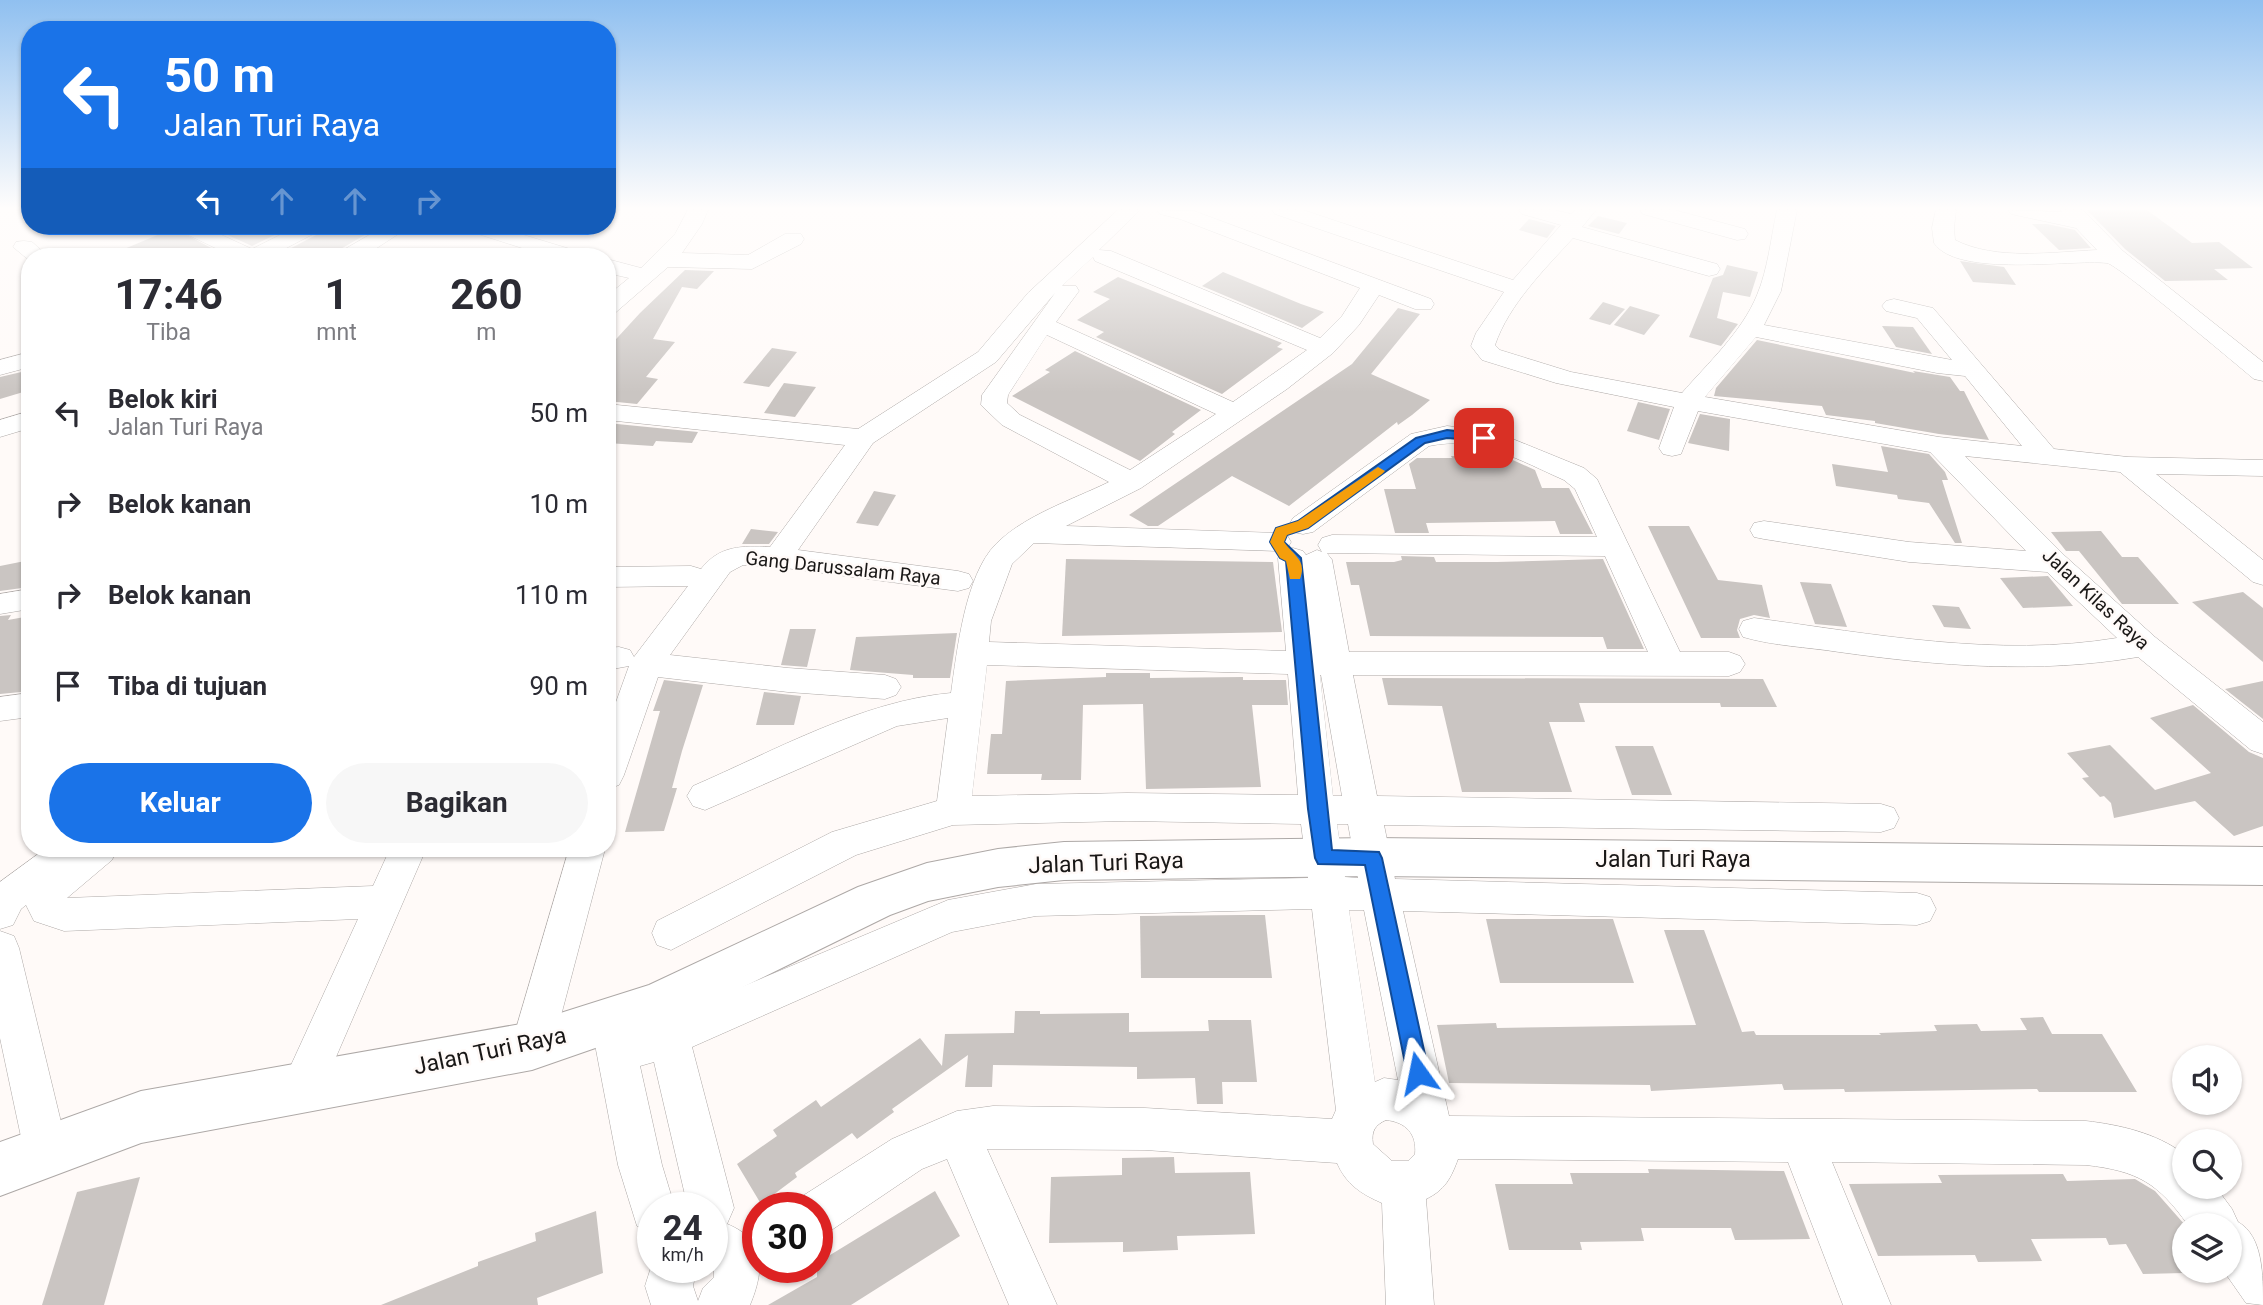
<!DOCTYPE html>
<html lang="id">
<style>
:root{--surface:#fff;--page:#f7f7f7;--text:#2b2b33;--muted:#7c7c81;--accent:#1a73e8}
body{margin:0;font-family:Roboto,sans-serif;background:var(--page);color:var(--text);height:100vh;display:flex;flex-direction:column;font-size:26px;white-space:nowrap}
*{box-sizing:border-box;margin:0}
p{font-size:23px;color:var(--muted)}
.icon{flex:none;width:38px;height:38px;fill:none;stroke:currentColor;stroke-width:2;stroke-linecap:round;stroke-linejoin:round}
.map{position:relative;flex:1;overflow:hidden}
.drawer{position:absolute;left:21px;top:248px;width:595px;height:609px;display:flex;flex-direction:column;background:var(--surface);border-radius:28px;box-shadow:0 2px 5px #0004}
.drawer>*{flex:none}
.banner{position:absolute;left:21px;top:21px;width:595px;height:214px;border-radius:28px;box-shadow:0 2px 5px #0004;background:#1a73e8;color:#fff;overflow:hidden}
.tools{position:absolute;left:2172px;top:1045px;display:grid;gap:14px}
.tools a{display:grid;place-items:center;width:70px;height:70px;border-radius:50%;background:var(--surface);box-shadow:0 2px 5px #0004;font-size:35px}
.speed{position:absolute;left:637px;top:1192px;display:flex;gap:14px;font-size:35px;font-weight:700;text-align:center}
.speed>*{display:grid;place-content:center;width:91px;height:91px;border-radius:50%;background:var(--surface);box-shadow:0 2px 5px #0004;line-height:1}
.speed small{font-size:18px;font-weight:400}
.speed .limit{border:10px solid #d22;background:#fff;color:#111}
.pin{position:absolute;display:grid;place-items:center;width:60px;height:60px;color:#fff;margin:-30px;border-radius:14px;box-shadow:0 4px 10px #0006}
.me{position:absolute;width:77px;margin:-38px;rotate:348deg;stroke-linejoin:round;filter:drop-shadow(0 0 5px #0008)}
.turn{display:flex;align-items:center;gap:24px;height:147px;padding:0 28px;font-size:32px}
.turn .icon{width:91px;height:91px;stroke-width:2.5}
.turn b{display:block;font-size:49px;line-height:60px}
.lanes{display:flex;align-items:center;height:66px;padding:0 28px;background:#0003;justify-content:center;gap:35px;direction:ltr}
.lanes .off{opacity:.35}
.eta{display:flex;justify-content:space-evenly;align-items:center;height:119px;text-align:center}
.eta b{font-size:42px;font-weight:700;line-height:49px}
.button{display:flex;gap:14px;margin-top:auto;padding:14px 28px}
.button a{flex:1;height:80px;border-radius:42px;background:var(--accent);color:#fff;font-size:28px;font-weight:700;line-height:80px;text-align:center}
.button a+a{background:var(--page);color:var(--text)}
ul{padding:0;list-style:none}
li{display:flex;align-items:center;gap:21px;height:91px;padding:0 28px}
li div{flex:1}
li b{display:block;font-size:26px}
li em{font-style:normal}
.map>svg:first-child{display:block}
</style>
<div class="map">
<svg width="2263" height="1305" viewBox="0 0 2263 1305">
<rect width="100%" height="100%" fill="#fffaf8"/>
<!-- building -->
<g fill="#cac5c2">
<path d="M2087,210H2147L2192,243L2219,242L2253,268L2214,269L2228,280L2165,281L2125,249Z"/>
<path d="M1598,216L1627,223L1619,234L1588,226Z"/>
<path d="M1529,219L1556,226L1547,238L1519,230Z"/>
<path d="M2032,224H2047L2075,230L2091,248L2059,250Z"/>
<path d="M208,226H293L252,246Z"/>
<path d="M328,226H380L339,250L334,257H274L322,232Z"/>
<path d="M174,228L228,257H110V255Z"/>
<path d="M1960,261L2004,267L2016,285L1973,282Z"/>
<path d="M1727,265L1758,272L1750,297L1723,292L1717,318L1738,324L1721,346L1689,337L1713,278L1723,275Z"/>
<path d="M685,270L714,271L697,289L682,287L653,339L675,342L646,377L658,379L637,404L607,401V349L640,313Z"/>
<path d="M1223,272L1301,304L1324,312L1302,328L1202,286Z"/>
<path d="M1118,277L1282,343L1277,347L1283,349L1222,394L1096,337L1104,332L1077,320L1110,299L1093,292Z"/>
<path d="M1603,302L1625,309L1610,325L1589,319Z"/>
<path d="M1630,306L1660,315L1644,335L1614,325Z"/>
<path d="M1398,308L1420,314L1371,374L1430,400L1412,415L1398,425L1397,422L1289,506L1232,476L1158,526H1148L1129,515L1352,364Z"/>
<path d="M1882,326L1913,327L1932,354L1896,347Z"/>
<path d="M1757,340L1915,373L1913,371L1950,377L1960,391H1964L1989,440L1939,434L1875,423V421L1826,415L1822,406L1714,396L1716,388Z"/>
<path d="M772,348L797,352L769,387L743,383Z"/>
<path d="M1075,351L1201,410L1172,432L1175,434L1140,461L1012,396L1050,372L1045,370Z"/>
<path d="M30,370V390L0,399V377Z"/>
<path d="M784,383L816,387L795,417L764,413Z"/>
<path d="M1638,402L1670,409L1659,440L1627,431Z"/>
<path d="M1700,414L1730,419L1729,451L1688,443Z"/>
<path d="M607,423L698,432L692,443L656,441L653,446L607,443Z"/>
<path d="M1881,446L1929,454L1945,472L1948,480H1942L1962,543H1955L1929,503L1898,499L1897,495L1836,486L1832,464L1888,472Z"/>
<path d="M1451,456L1506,457L1535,470L1542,488H1569L1593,534H1560L1555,521L1426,523L1429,533H1395L1384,489H1416L1409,464L1417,458H1452Z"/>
<path d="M874,491L896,495L878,526L856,523Z"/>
<path d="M1648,526H1689L1718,580L1762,585L1770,618L1754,615L1740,619L1737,630L1740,638H1701Z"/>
<path d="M751,529L778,532L769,544H742Z"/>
<path d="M2101,531L2122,557H2138L2179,604H2122L2079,551H2066L2051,532Z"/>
<path d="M1401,556L1434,557L1436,562H1497L1603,559L1644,649H1607L1603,637L1370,636L1359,585H1351L1346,562H1394L1402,560Z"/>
<path d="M1066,559L1273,562L1282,632L1062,636Z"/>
<path d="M30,560V569L22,588L0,591V566Z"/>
<path d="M2048,576L2073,606L2023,608L2000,578Z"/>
<path d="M1800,582L1831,584L1847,627L1815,624Z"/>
<path d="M2243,592L2263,608V662L2192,602Z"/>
<path d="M1932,605L1959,607L1971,629L1944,627Z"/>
<path d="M11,615L8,620L30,616V672L21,692L0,694V616Z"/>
<path d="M790,629H816L807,667L781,665Z"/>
<path d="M957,633L950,678H913V675L850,670L856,637Z"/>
<path d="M1106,673H1150V678L1243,677V680H1286L1288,705H1252L1261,787L1146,789L1143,704L1083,705L1081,780H1041L1042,774H987L991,734H1002L1006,681L1106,677Z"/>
<path d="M1382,678L1763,679L1777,707H1721L1720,703H1579L1585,722H1549L1572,792H1462L1442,706L1388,705Z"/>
<path d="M664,680L703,685L682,751L672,788H677L664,831L625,832L660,711H653Z"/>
<path d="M2263,681V719L2225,689Z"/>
<path d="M764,692L801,696L794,725H756Z"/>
<path d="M2193,705L2249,752L2263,758V826L2234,836L2195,801L2114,818L2111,803L2104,796L2100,797L2082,778L2089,777L2067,753L2110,745L2155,790L2211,773L2150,718Z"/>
<path d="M1615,746H1653L1672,795H1632Z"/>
<path d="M1241,915H1265L1272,978H1141L1140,916Z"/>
<path d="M1486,919H1613L1634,983H1500Z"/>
<path d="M1664,930H1704L1742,1032L1754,1031L1756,1035H1881L1879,1033L1937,1031L1934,1025L1977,1024L1981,1031L2027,1030L2020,1018L2043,1017L2052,1034H2102L2137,1092H2039L2037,1089L1845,1092L1844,1089L1784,1090L1782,1084L1651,1091L1650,1085L1449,1083L1437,1025L1496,1023L1497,1028L1696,1025Z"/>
<path d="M1015,1011H1040V1014L1129,1013V1032L1209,1031L1208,1020H1251L1257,1082H1222L1223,1104H1197L1195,1078L1137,1079V1067L993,1065L992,1087H965L968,1055L892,1109L894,1112L857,1139L852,1133L795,1173L797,1177L761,1204L737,1164L777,1136L773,1130L816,1100L821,1107L920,1038L942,1066L945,1034L1014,1033Z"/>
<path d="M1174,1157L1175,1173L1250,1172L1255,1234L1177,1236L1178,1250L1123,1252V1242L1049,1243L1051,1177L1122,1175V1158Z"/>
<path d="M1648,1169L1784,1171L1810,1239L1735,1240L1731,1228H1641L1644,1241L1580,1242L1582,1250H1509L1495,1184H1573L1570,1173H1649Z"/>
<path d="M2063,1174L2067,1181L2135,1179L2155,1191L2185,1225L2184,1273L2143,1274L2126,1244L2109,1245L2106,1238L2031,1239L2042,1261L1978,1262L1975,1255L1878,1256L1849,1184L1942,1183L1938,1175Z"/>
<path d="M140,1177L104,1305H42L77,1192Z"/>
<path d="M935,1191L960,1236L851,1305H768L817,1277V1263Z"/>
<path d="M596,1211L603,1273L537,1298L538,1305H381L478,1266V1262L536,1241L535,1233Z"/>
</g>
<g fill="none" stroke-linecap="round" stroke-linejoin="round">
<defs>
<g id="street">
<path d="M688,210H708L702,224L682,253L748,255L785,234H801L804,239L801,244L752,269L668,267L615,313L607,315V296L629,278L607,273V259L641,268L675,234Z"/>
<path d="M1118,210H1140L1099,250L1111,251L1320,338L1342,316L1360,288L1180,219L1160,214L1157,210L1194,211L1431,299L1434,304L1431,309H1415L1379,295L1359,325L1333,353L1287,389L1141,488L1066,526L1277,533L1287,535L1291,542L1287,549L1277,551L1034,543L1012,564L991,621L989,642L1286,651L1278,558L1283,551L1293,548L1303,551L1306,555L1317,550L1322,552L1318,545L1322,538L1332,535L1597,537L1575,489L1564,480C1521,461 1478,435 1429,446L1313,532L1303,534L1293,532L1289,525L1293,518L1411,434L1447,426L1493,431L1584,468L1597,479L1680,652H1729L1740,656L1745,664L1740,672L1729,676L1353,675L1377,796L1881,804L1894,808L1899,818L1894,828L1881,832L1384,825L1395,879L1917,893L1930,897L1936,909L1930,921L1917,925L1403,911L1449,1116L2086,1121C2120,1125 2156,1133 2184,1154V1186H2215L2232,1209L2238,1222C2263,1236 2263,1275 2263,1305L2246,1303L2223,1270H2230V1225H2188C2158,1183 2138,1171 2086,1165L1832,1162L1891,1305H1843L1788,1162L1458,1159C1451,1178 1445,1190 1426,1199L1434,1305H1386L1382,1203C1361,1194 1346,1184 1337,1163L1145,1150L987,1149L1057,1305H1009L947,1159L922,1169L833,1229L817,1236V1208H797L801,1197L892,1139L957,1111L993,1106L1145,1108L1332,1119L1336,1110L1312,909L1036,916L952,932L692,1047L734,1208L727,1224C767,1240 764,1271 750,1305H651L645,1286L653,1261V1267H697L693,1286L698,1301L703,1288L714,1277L712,1208H688L654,1062L640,1066L662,1165L675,1208H653V1232L637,1226L618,1165L593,1034L599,1021L613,1015L627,1021L632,1030L646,1026L644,1018L650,1005L664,999L678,1005L682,1012L948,900L1036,884L1308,878L1301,824L1127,821L953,825L856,855L671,950L657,945L652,933L657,921L832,832L937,801L948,718L897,726L705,810L693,806L687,796L693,786C774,751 862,701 951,693C957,651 965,575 996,544C1025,515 1072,500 1109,482L1002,425L981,405L982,395L1055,293L996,362L873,443L798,550L958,571L969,574L973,581L969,588L958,591L778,567L743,565L730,572L670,655L788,668L885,675L896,679L901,687L896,695L885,699L788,692L658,677L624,775L619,785L607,789V727L629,666L607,670V648L619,647L630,650L634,657L688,586L607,587V567L691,566L701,569C720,545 742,546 770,547L845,445L607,420V404L858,429L978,352L1028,293ZM1093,257L1095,261L1307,350L1233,402L1056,322L1079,291L1076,286H1062ZM1047,335L1216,414L1130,470L1020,415L1007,403L1008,395ZM1327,553L1605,556L1648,652H1349L1332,560ZM987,665L1288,674L1298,795L1127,793L972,796ZM1320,675H1321L1342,796H1333ZM1337,824H1348L1358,878L1345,877ZM1349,910H1364L1398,1080L1384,1078L1375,1082ZM1386,1120C1406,1122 1417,1134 1415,1154L1408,1161H1392L1373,1144C1371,1131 1375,1125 1386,1120Z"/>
<path d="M1272,210H1303L1513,280L1561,225L1522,214L1519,210H1554L1571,214L1575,210H1596L1582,227L1717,264L1720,269L1717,274L1709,276L1573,238C1545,269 1509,304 1495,345L1500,350L1571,372L1682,393C1708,363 1742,332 1757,295C1768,269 1771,237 1777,210H1797L1781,291L1764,325L1952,360L1917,318L1886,311L1882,306L1886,301L1894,299L1933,308L2054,449L2128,457L2263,460V476L2156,474L2263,560V585L2253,582L2120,472L1965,456L2065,556L2155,637L2263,722V754L2251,750L2138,657C2038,674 1939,666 1839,652C1807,647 1774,646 1743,637L1739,629L1743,621L1754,618C1874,634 1997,658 2117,638L2047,572L1909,562L1764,539L1754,537L1750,530L1754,523L1764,521L1909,542L2026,551L1930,452L1698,411L1681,454L1672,456L1663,454L1659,448L1674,407L1556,383L1482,360L1471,346L1476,333L1504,292L1275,214ZM1756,337L1937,373L1965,376L2022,446L1939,437L1705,397Z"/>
<path d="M1640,210H1674L1745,229L1748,234L1745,239L1737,240L1643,214Z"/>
<path d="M1936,210H1956L1954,228L1955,240C1996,261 2053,252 2097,250L2076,228L2011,214L2008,210L2062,212L2061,210H2083L2123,251L2263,362V381L2254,379C2236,364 2117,264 2107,263C2069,259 1958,278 1934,243L1932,228Z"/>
<path d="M175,226H202L252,249L298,226H325L321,230L269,257H234L178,230Z"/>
<path d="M385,226H403L406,229L363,257H337L340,252Z"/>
<path d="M470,226H494L580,252L583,257H550L472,232Z"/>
<path d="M24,241L32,242L49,257H30V261L13,247L16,242Z"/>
<path d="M30,352V367L0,375V360Z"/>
<path d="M30,411V428L0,437V420Z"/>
<path d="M30,589V609L0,614V594Z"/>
<path d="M30,693V717L0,721V697Z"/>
<path d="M45,849H117L112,860L67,898L373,886L390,849H426L317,1101L302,1107L287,1101L281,1087L358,919L64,931L34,921L26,905L21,909L13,925L0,929V882Z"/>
<path d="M569,849H605L553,1046L547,1060L532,1065L517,1060L511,1046Z"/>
<path d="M0,931L14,936L19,948L68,1151L61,1166L46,1173L31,1166L24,1151L0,1038Z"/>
</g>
<path id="secondary" d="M1373,838L2263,847V885L1373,876L1064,880L998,887L928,901L890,915L676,1020L532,1070L141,1143L0,1196V1142L141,1091L532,1022L649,985L858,887L927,863L998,849L1064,842Z"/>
</defs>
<!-- street casing -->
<use href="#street" stroke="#ada8a6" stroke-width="1"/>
<!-- secondary casing -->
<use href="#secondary" stroke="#ada8a6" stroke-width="2"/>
<!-- street -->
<use href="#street" fill="#fff" fill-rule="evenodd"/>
<!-- secondary -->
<use href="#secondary" fill="#fff" fill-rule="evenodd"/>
</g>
<!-- sky -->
<linearGradient id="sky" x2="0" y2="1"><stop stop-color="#90c0f0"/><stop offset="0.53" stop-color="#fffdfc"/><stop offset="1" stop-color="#fffdfc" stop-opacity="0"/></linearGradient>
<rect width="2263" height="393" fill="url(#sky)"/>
<!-- route -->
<path fill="#1a73e8" stroke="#114b97" stroke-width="2" d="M1447,430L1484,434L1491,438L1484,441L1447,438L1425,443L1308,528L1287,535L1284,542L1301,558L1332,850L1379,852L1382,858L1429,1073L1425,1080L1418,1083L1411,1080L1407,1073L1365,865L1318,864L1315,858L1308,809L1286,561L1280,558L1270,542L1276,528L1298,521L1416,438Z"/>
<!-- slow -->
<path fill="#f59e0b" d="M1378,467L1385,471L1382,474L1308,528L1287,535L1284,542C1294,556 1307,560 1300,579H1290L1286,561L1280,558L1270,542L1276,528L1298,521Z"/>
<g text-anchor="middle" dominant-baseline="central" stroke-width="5" stroke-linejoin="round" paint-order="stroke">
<!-- street labels -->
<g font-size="19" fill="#191716" stroke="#fffaf8">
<text transform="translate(843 568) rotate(6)">Gang Darussalam Raya</text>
<text transform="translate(2096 599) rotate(43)">Jalan Kilas Raya</text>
</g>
<!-- near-street labels -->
<g font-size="23" fill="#191716" stroke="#fffaf8">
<text x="1673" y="859">Jalan Turi Raya</text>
<text transform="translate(1106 863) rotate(-2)">Jalan Turi Raya</text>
<text transform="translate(490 1051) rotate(-12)">Jalan Turi Raya</text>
</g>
</g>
</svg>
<div class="tools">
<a><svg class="icon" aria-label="sound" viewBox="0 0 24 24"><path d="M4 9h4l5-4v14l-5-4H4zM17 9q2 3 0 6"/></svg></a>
<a><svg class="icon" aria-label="search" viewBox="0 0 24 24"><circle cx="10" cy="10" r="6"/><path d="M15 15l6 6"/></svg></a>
<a><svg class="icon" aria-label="layers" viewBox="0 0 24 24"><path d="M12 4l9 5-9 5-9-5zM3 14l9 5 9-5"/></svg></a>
</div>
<div class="speed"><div>24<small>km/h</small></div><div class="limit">30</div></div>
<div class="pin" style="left:1484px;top:438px;background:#d93025"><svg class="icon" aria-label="arrive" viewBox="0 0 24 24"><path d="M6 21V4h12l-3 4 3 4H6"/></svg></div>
<svg class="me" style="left:1418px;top:1073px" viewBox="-20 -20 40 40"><path d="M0-17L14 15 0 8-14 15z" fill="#1a73e8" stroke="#fff" stroke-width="4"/></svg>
<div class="banner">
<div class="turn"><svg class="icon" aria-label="left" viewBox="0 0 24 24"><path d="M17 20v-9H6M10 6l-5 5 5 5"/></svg><div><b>50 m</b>Jalan Turi Raya</div></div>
<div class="lanes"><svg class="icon" aria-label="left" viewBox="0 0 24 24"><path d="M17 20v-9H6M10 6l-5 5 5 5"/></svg><svg class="icon off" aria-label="ahead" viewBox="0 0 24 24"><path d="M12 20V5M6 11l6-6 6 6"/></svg><svg class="icon off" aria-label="ahead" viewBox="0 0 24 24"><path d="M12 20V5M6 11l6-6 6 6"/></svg><svg class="icon off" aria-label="right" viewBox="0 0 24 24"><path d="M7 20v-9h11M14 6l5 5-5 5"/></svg></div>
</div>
<section class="drawer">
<div class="eta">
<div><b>17:46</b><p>Tiba</p></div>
<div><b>1</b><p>mnt</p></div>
<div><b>260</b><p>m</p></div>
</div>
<ul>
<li><svg class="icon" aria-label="left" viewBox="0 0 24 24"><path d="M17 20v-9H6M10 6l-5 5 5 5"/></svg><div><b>Belok kiri</b><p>Jalan Turi Raya</p></div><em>50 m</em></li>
<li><svg class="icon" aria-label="right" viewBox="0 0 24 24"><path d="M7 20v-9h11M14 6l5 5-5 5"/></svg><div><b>Belok kanan</b></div><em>10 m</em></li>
<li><svg class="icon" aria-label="right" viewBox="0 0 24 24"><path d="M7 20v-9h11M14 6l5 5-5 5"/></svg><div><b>Belok kanan</b></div><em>110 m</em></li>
<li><svg class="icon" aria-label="arrive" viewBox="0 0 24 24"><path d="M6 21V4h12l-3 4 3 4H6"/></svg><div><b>Tiba di tujuan</b></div><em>90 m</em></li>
</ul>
<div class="button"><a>Keluar</a><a>Bagikan</a></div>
</section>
</div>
